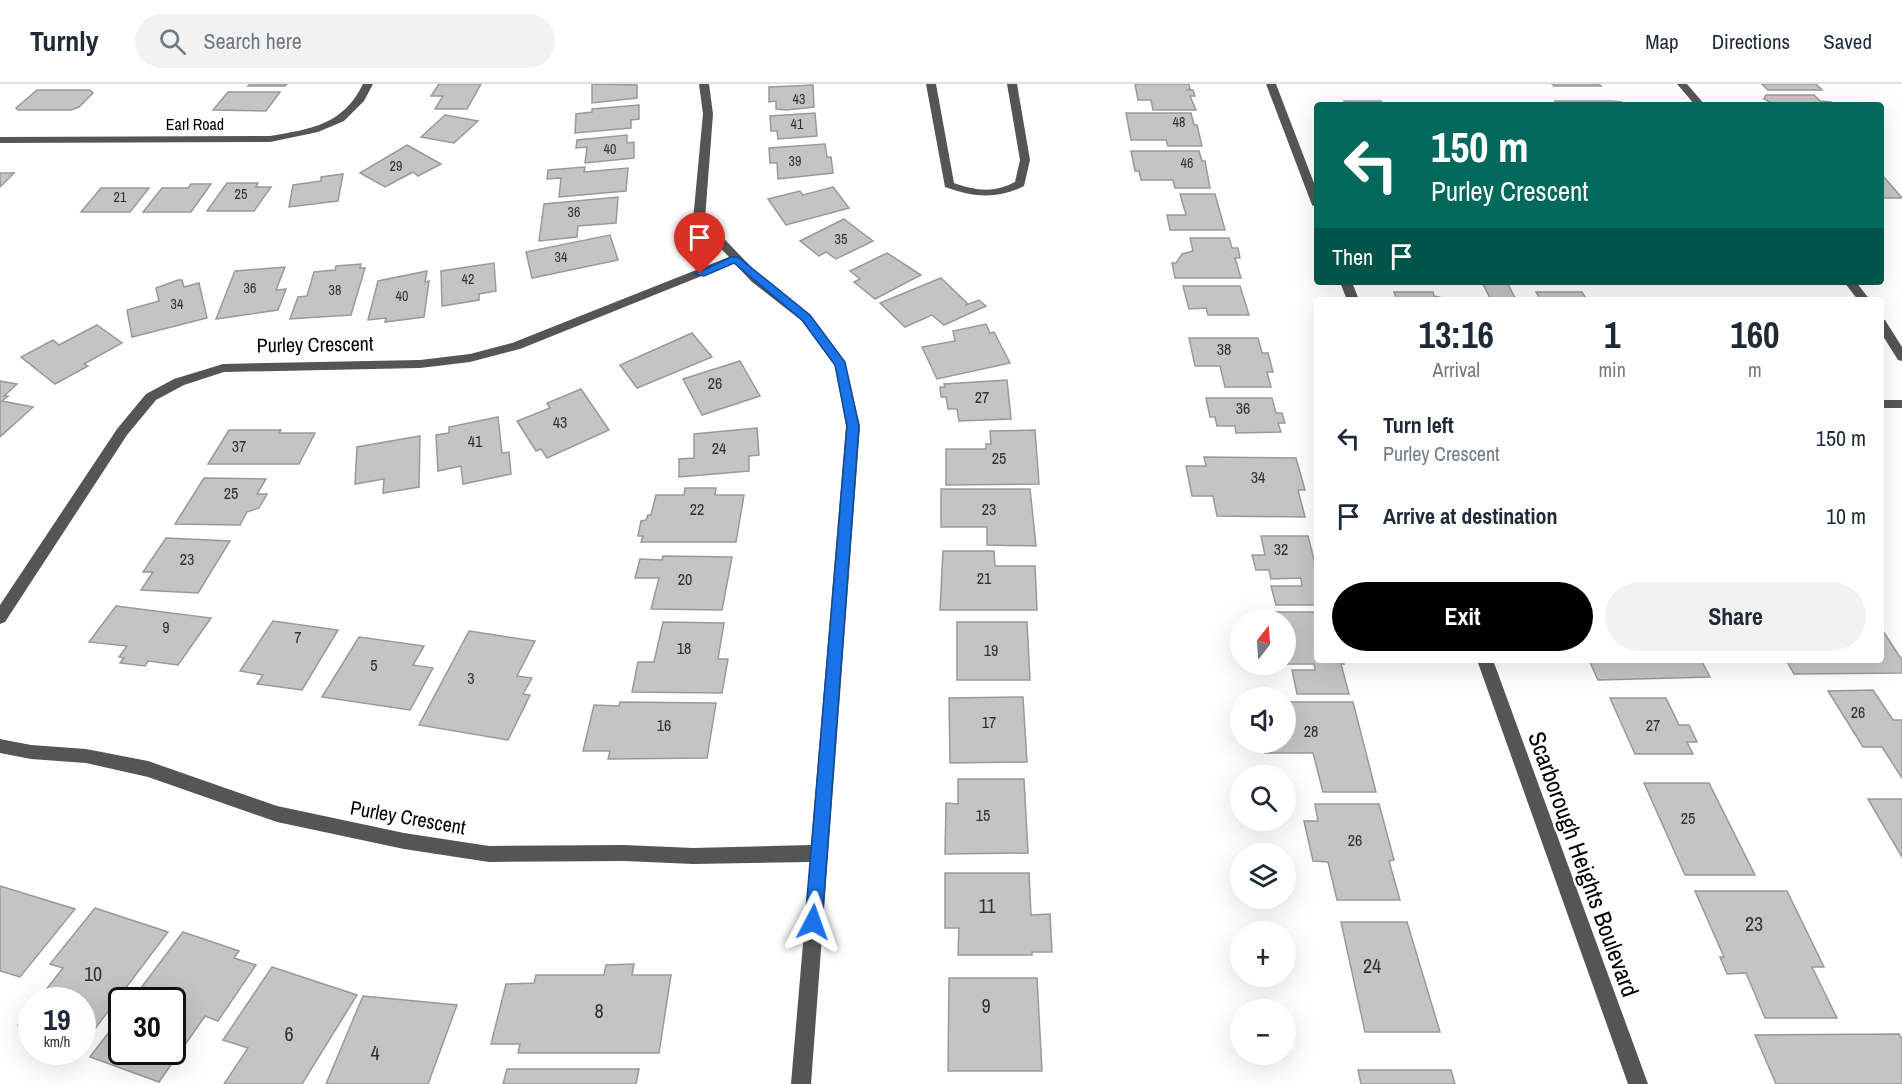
<!DOCTYPE html>
<meta charset="utf-8">
<style>
:root{--surface:#fff;--page:#f2f2f3;--text:#1f2937;--muted:#747a83;--line:#e0e1e3;--accent:#000}
body{margin:0;font-family:"Archivo Narrow",sans-serif;background:var(--page);color:var(--text);height:100vh;display:flex;flex-direction:column;font-size:22px;white-space:nowrap}
*{box-sizing:border-box;margin:0}
p{font-size:20px;color:var(--muted)}
.icon{flex:none;width:33px;height:33px;fill:none;stroke:currentColor;stroke-width:2;stroke-linecap:round;stroke-linejoin:round}
.map{position:relative;flex:1;overflow:hidden}
.details{position:absolute;left:1314px;top:213px;width:570px;height:366px;display:flex;flex-direction:column;background:var(--surface);border-radius:6px;box-shadow:0 6px 24px #0002}
.details>*{flex:none}
.hud{position:absolute;left:1314px;top:18px;width:570px;height:183px;border-radius:6px;box-shadow:0 6px 24px #0002;background:#00695c;color:#fff;overflow:hidden}
.needle{width:39px;rotate:17deg}
.controls{position:absolute;left:1230px;top:525px;display:grid;gap:12px}
.controls a{display:grid;place-items:center;width:66px;height:66px;border-radius:50%;background:var(--surface);box-shadow:0 6px 24px #0002;font-size:30px}
.speed{position:absolute;left:18px;top:903px;display:flex;gap:12px;font-size:30px;font-weight:700;text-align:center}
.speed>*{display:grid;place-content:center;width:78px;height:78px;border-radius:50%;background:var(--surface);box-shadow:0 6px 24px #0002;line-height:1}
.speed small{font-size:15px;font-weight:400}
.speed .limit{border:3px solid #111;border-radius:9px;background:#fff;color:#111}
.pin{position:absolute;display:grid;place-items:center;width:51px;height:51px;color:#fff;margin:-62px -26px;border-radius:50% 50% 50% 0;rotate:-45deg;box-shadow:0 0 6px #0007}
.pin .icon{rotate:45deg}
.me{position:absolute;width:66px;margin:-33px;rotate:4deg;stroke-linejoin:round;filter:drop-shadow(0 0 4px #0008)}
.turn{display:flex;align-items:center;gap:21px;height:126px;padding:0 18px;font-size:27px}
.turn .icon{width:78px;height:78px;stroke-width:2.5}
.turn b{display:block;font-size:42px;line-height:51px}
.then{display:flex;align-items:center;height:57px;padding:0 18px;background:#0003;gap:12px;font-size:22px}
.eta{display:flex;justify-content:space-evenly;align-items:center;height:102px;text-align:center}
.eta b{font-size:36px;font-weight:700;line-height:42px}
.button{display:flex;gap:12px;margin-top:auto;padding:12px 18px}
.button a{flex:1;height:69px;border-radius:36px;background:var(--accent);color:#fff;font-size:24px;font-weight:700;line-height:69px;text-align:center}
.button a+a{background:var(--page);color:var(--text)}
ul{padding:0;list-style:none}
li{display:flex;align-items:center;gap:18px;height:78px;padding:0 18px}
li div{flex:1}
li b{display:block;font-size:22px}
li em{font-style:normal}
header{display:flex;align-items:center;gap:36px;box-sizing:border-box;height:84px;padding:0 30px;background:var(--surface);border-bottom:2px solid var(--line)}
header strong{font-size:28px}
nav{display:flex;gap:33px;margin-inline-start:auto;font-size:21px}
.search{width:420px;height:54px;background:var(--page);display:flex;align-items:center;gap:15px;box-sizing:border-box;padding:0 21px;border-radius:33px;color:var(--muted);font-size:22px}
.map>svg:first-child{display:block}
</style>
<header>
<strong>Turnly</strong>
<div class="search"><svg class="icon" aria-label="search" viewBox="0 0 24 24"><circle cx="10" cy="10" r="6"/><path d="M15 15l6 6"/></svg>Search here</div>
<nav><a>Map</a><a>Directions</a><a>Saved</a></nav>
</header>
<div class="map">
<svg width="1902" height="1000" viewBox="0 0 1902 1000">
<rect width="100%" height="100%" fill="#fff"/>
<!-- building -->
<g fill="#c4c4c4" stroke="#999" stroke-width="1.5">
<path d="M250,0H287L285,2H248Z"/>
<path d="M439,0H481L467,25H435L443,12H431Z"/>
<path d="M592,0L637,1V14L592,19Z"/>
<path d="M1135,0H1189L1190,5L1186,6H1193L1195,12H1190L1196,26H1153L1151,16H1138Z"/>
<path d="M1552,0H1599L1601,2H1554Z"/>
<path d="M1762,0H1816L1822,6H1768Z"/>
<path d="M813,1L814,23L787,26L776,25V17L769,18V3Z"/>
<path d="M37,6H90L93,9L79,23L71,26H18L16,24Z"/>
<path d="M228,8H280L266,27L213,26Z"/>
<path d="M1766,11H1814L1820,17L1831,18L1835,21H1776L1764,15Z"/>
<path d="M1344,17H1381L1383,21H1346Z"/>
<path d="M1555,17H1611L1622,18L1624,21H1557Z"/>
<path d="M639,21V35L631,36V44L575,49L576,30L592,28V25Z"/>
<path d="M815,29L817,52L778,55L777,47H771L770,32Z"/>
<path d="M1126,29H1191L1194,41H1197L1202,62H1168L1166,56H1131Z"/>
<path d="M445,31L478,37L454,59L421,53Z"/>
<path d="M627,51V59L634,58V74L585,79L587,63L576,64L577,56Z"/>
<path d="M825,60L827,73H831L833,89L778,95L777,79H770L769,64Z"/>
<path d="M407,61L441,80L418,92L413,88L385,103L360,89Z"/>
<path d="M1131,67H1199L1202,77H1205L1210,104H1175L1173,96H1141L1139,87H1135Z"/>
<path d="M585,83L584,88L628,84L626,107L559,113L561,94L547,95L548,86Z"/>
<path d="M0,89H14L0,103Z"/>
<path d="M343,90L338,117L289,123L293,101L321,97V93Z"/>
<path d="M1881,92H1883L1902,114H1881Z"/>
<path d="M227,99H258L256,103H271L254,127H207Z"/>
<path d="M191,100H211L191,128H143L162,104H188Z"/>
<path d="M833,103L849,124L786,141L768,115L800,107L803,111Z"/>
<path d="M101,104H149L130,128H81Z"/>
<path d="M1180,110H1215L1225,146H1170L1167,131H1186Z"/>
<path d="M618,113L616,139L578,142L577,153L539,157L544,120Z"/>
<path d="M844,135L873,157L836,175L826,168L819,172L800,157Z"/>
<path d="M610,151L618,176L532,194L526,168Z"/>
<path d="M1190,154H1229L1232,164H1238L1240,174H1235L1241,194H1175L1172,179H1176L1182,170L1193,167Z"/>
<path d="M887,169L921,191L875,215L854,198L860,195L850,187Z"/>
<path d="M494,179L496,207L479,210V216L442,222L441,187Z"/>
<path d="M361,180L360,184H365L351,231L290,235L298,213L307,212L314,188L335,186L336,182Z"/>
<path d="M285,183L276,206L286,205L278,226L216,235L235,187Z"/>
<path d="M427,187L425,198L429,197L424,233L385,238L386,234L368,236L378,197Z"/>
<path d="M941,194L967,219L966,221L979,216L986,222L944,241L932,231L905,243L880,219Z"/>
<path d="M178,196H182L184,203L199,199L207,234L132,253L127,226L159,217L156,204Z"/>
<path d="M1482,198H1507L1516,216H1491Z"/>
<path d="M1183,202H1240L1249,231H1208L1206,224L1189,225Z"/>
<path d="M1394,208H1433L1434,212L1451,216H1397Z"/>
<path d="M1536,208H1582L1587,216H1541Z"/>
<path d="M986,240L990,249L994,248L1010,279L937,295L922,263L955,257L953,247Z"/>
<path d="M97,241L122,259L84,280L88,282L55,300L21,273L53,256L59,261Z"/>
<path d="M692,249L712,273L637,304L620,281Z"/>
<path d="M1189,254H1258L1262,269H1268L1273,288H1267L1271,303H1225L1220,282H1195Z"/>
<path d="M740,277L760,312L702,331L683,295Z"/>
<path d="M1007,296L1011,335L959,337L957,325H948L946,313H941L940,303H945L944,300Z"/>
<path d="M0,297L17,300L4,312H8L2,317L33,323L0,353Z"/>
<path d="M581,305L609,346L547,374L541,365L536,367L517,337L550,324L547,319Z"/>
<path d="M1206,314H1272L1276,329H1282L1285,339H1278L1281,348L1236,349L1235,342H1217L1215,333H1210Z"/>
<path d="M498,333L502,369L509,368L511,390L463,400L461,382L438,387L436,351L449,349V343Z"/>
<path d="M757,344L759,371L749,372V387L679,393V375L694,374V350Z"/>
<path d="M229,346H281L279,349H315L299,380H208Z"/>
<path d="M1035,346L1039,400L946,401V365H986V360H991L990,347Z"/>
<path d="M420,352L419,403L383,409L384,395L355,400L357,363Z"/>
<path d="M1204,373L1296,374L1305,406H1298L1305,433L1217,432L1213,412H1192L1186,382H1206Z"/>
<path d="M204,394L266,395L257,410H267L259,424L247,428L240,441L175,440Z"/>
<path d="M685,404H716L715,411H744L736,458H641L643,452H638L641,437L646,436L648,431H651L656,411H684Z"/>
<path d="M941,405H1030L1036,462L987,461V443H941Z"/>
<path d="M1261,452H1308L1317,487V521H1276L1271,502H1302L1301,494L1271,495L1269,486H1256L1252,471H1265Z"/>
<path d="M166,454L230,457L198,509L141,506L153,488H143Z"/>
<path d="M943,467H994L995,482H1035L1037,526H940Z"/>
<path d="M663,472L732,473L722,526L651,525L659,494H635L640,475L662,476Z"/>
<path d="M116,522L211,534L178,581L148,577L145,582L120,579L124,574L119,573L127,562L89,558Z"/>
<path d="M1259,528H1317V576H1343L1344,580H1341L1349,610H1297L1292,586H1315L1314,580H1286V536H1261Z"/>
<path d="M273,537L338,546L302,606L257,600L263,591L240,587Z"/>
<path d="M663,538L724,539L718,575H728L722,609L632,608L638,578H654Z"/>
<path d="M957,538H1027L1030,596H957Z"/>
<path d="M1881,544L1902,576V589L1794,590L1786,576H1881Z"/>
<path d="M469,547L535,557L517,592L532,594L523,610L530,611L508,656L419,641Z"/>
<path d="M359,553L424,562L413,581L433,584L410,626L322,613Z"/>
<path d="M1589,576H1701L1710,593L1598,596Z"/>
<path d="M1873,606L1893,636H1902V694L1882,663H1863L1828,607Z"/>
<path d="M1023,613L1027,678L950,679L949,614Z"/>
<path d="M1610,614H1666L1679,641H1689L1697,658H1687L1693,670H1635Z"/>
<path d="M620,618L716,619L707,674L608,675L610,667H583L594,621L619,622Z"/>
<path d="M1286,618H1353L1376,708H1323L1313,669H1265L1262,658H1286Z"/>
<path d="M958,695H1024L1028,769L945,770L946,719L958,720Z"/>
<path d="M1644,699H1709L1755,791H1685Z"/>
<path d="M1868,715H1902V773Z"/>
<path d="M1315,720H1379L1394,776L1389,777L1400,816H1337L1328,778L1313,777L1304,737H1318Z"/>
<path d="M945,789H1029L1031,831L1050,830L1052,868H1032V871H958L959,844H945Z"/>
<path d="M0,802L75,825L20,893L0,887Z"/>
<path d="M1695,807H1787L1824,883H1812L1837,934H1765L1746,889L1727,890L1720,873H1724Z"/>
<path d="M95,824L168,848L82,962V916H38L63,884L50,880Z"/>
<path d="M1341,838H1407L1440,948H1365Z"/>
<path d="M183,848L239,867L234,874L256,881L218,937L205,932L159,998L90,973L122,931V968H172V916H132Z"/>
<path d="M634,880L632,891H671L659,969H518L520,960H491L506,900L534,899L536,891H604L606,881Z"/>
<path d="M272,883L357,911L302,1000H224L248,964L223,956Z"/>
<path d="M949,894H1037L1042,987H948Z"/>
<path d="M363,912L457,921L428,1000H326Z"/>
<path d="M32,924V946L18,941Z"/>
<path d="M1899,950L1902,955V1000H1776L1755,951Z"/>
<path d="M507,985H639L636,1000H503Z"/>
<path d="M1358,986H1451L1455,1000H1361Z"/>
</g>
<g fill="none" stroke-linecap="round" stroke-linejoin="round">
<!-- minor -->
<g fill="#555" fill-rule="evenodd">
<path d="M363,0H373L364,17L344,37L318,48L270,58L0,59V53L270,52C311,45 343,41 363,0Z"/>
<path d="M699,0H709L713,30L705,135L760,192L810,231L845,278L860,342L811,1000H791L810,778L693,780L624,777L489,778L404,765L277,738L148,693L86,679L31,675L0,669V655L31,661L86,665L148,677L277,722L404,749L489,762L624,761L693,764L811,761L846,342L835,282L802,237L752,198L734,179L520,265L470,278L420,284L224,288L184,301L156,316L127,351L5,538L0,540V521L117,345L146,310L174,295L223,280L420,276L470,270L512,259L729,173L693,136L703,30Z"/>
<path d="M926,0H936L954,99C976,107 994,109 1015,98L1020,76L1007,0H1017L1030,76L1024,102C997,116 973,113 945,103Z"/>
<path d="M1266,0H1276L1317,107V124L1312,121Z"/>
<path d="M1677,0H1687L1705,21H1695Z"/>
<path d="M1340,198H1352L1359,216H1347Z"/>
<path d="M1844,198H1856L1870,216H1858Z"/>
<path d="M1881,235L1885,236L1902,263V277L1898,276L1881,249Z"/>
<rect x="1881" y="316" width="21" height="8"/>
<path d="M1477,576H1493L1648,1000H1628Z"/>
</g>
</g>
<!-- route -->
<path fill="#1a73e8" stroke="#114b97" stroke-width="1.5" d="M731,173H738L810,231L845,278L859,342L822,838L819,844L813,847L807,844L805,838L847,342L835,281L802,236L734,179L704,192L695,190Z"/>
<g text-anchor="middle" dominant-baseline="central" stroke-width="5" stroke-linejoin="round" paint-order="stroke">
<!-- far-number labels -->
<g font-size="14" fill="#313131">
<text x="799" y="15">43</text>
<text x="1179" y="38">48</text>
<text x="797" y="40">41</text>
<text x="610" y="65">40</text>
<text x="795" y="77">39</text>
<text x="1187" y="79">46</text>
<text x="396" y="82">29</text>
<text x="241" y="110">25</text>
<text x="120" y="113">21</text>
<text x="574" y="128">36</text>
<text x="841" y="155">35</text>
<text x="561" y="173">34</text>
<text x="468" y="195">42</text>
<text x="250" y="204">36</text>
<text x="335" y="206">38</text>
<text x="402" y="212">40</text>
<text x="177" y="220">34</text>
</g>
<!-- far-street labels -->
<g font-size="16" fill="#000" stroke="#fff">
<text x="195" y="40">Earl Road</text>
</g>
<!-- number labels -->
<g font-size="16" fill="#313131">
<text x="1224" y="265">38</text>
<text x="715" y="299">26</text>
<text x="982" y="313">27</text>
<text x="1243" y="324">36</text>
<text x="560" y="338">43</text>
<text x="475" y="357">41</text>
<text x="239" y="362">37</text>
<text x="719" y="364">24</text>
<text x="999" y="374">25</text>
<text x="1258" y="393">34</text>
<text x="231" y="409">25</text>
<text x="697" y="425">22</text>
<text x="989" y="425">23</text>
<text x="1281" y="465">32</text>
<text x="187" y="475">23</text>
<text x="984" y="494">21</text>
<text x="685" y="495">20</text>
<text x="166" y="543">9</text>
<text x="298" y="553">7</text>
<text x="684" y="564">18</text>
<text x="991" y="566">19</text>
<text x="374" y="581">5</text>
<text x="471" y="594">3</text>
<text x="1858" y="628">26</text>
<text x="989" y="638">17</text>
<text x="664" y="641">16</text>
<text x="1653" y="641">27</text>
<text x="1311" y="647">28</text>
<text x="983" y="731">15</text>
<text x="1688" y="734">25</text>
<text x="1355" y="756">26</text>
</g>
<!-- street labels -->
<g font-size="20" fill="#000" stroke="#fff">
<text transform="translate(315 260) rotate(-1)">Purley Crescent</text>
<text transform="translate(408 733) rotate(10)">Purley Crescent</text>
</g>
<!-- near-number labels -->
<g font-size="20" fill="#313131">
<text x="987" y="821">11</text>
<text x="1754" y="839">23</text>
<text x="1372" y="881">24</text>
<text x="93" y="889">10</text>
<text x="986" y="921">9</text>
<text x="599" y="926">8</text>
<text x="289" y="949">6</text>
<text x="375" y="968">4</text>
</g>
<!-- near-street labels -->
<g font-size="24" fill="#000" stroke="#fff">
<text transform="translate(1584 780) rotate(70)">Scarborough Heights Boulevard</text>
</g>
</g>
</svg>
<div class="controls">
<a><svg class="needle" viewBox="-14 -14 28 28"><path d="M0-13l5 13h-10z" fill="#e53935"/><path d="M0 13l5-13h-10z" fill="#747a83"/></svg></a>
<a><svg class="icon" aria-label="sound" viewBox="0 0 24 24"><path d="M4 9h4l5-4v14l-5-4H4zM17 9q2 3 0 6"/></svg></a>
<a><svg class="icon" aria-label="search" viewBox="0 0 24 24"><circle cx="10" cy="10" r="6"/><path d="M15 15l6 6"/></svg></a>
<a><svg class="icon" aria-label="layers" viewBox="0 0 24 24"><path d="M12 4l9 5-9 5-9-5zM3 14l9 5 9-5"/></svg></a>
<a>+</a>
<a>−</a>
</div>
<div class="speed"><div>19<small>km/h</small></div><div class="limit">30</div></div>
<div class="pin" style="left:700px;top:190px;background:#d93025"><svg class="icon" aria-label="arrive" viewBox="0 0 24 24"><path d="M6 21V4h12l-3 4 3 4H6"/></svg></div>
<svg class="me" style="left:813px;top:838px" viewBox="-20 -20 40 40"><path d="M0-17L14 15 0 8-14 15z" fill="#1a73e8" stroke="#fff" stroke-width="4"/></svg>
<div class="hud">
<div class="turn"><svg class="icon" aria-label="left" viewBox="0 0 24 24"><path d="M17 20v-9H6M10 6l-5 5 5 5"/></svg><div><b>150 m</b>Purley Crescent</div></div>
<div class="then">Then<svg class="icon" aria-label="arrive" viewBox="0 0 24 24"><path d="M6 21V4h12l-3 4 3 4H6"/></svg></div>
</div>
<section class="details">
<div class="eta">
<div><b>13:16</b><p>Arrival</p></div>
<div><b>1</b><p>min</p></div>
<div><b>160</b><p>m</p></div>
</div>
<ul>
<li><svg class="icon" aria-label="left" viewBox="0 0 24 24"><path d="M17 20v-9H6M10 6l-5 5 5 5"/></svg><div><b>Turn left</b><p>Purley Crescent</p></div><em>150 m</em></li>
<li><svg class="icon" aria-label="arrive" viewBox="0 0 24 24"><path d="M6 21V4h12l-3 4 3 4H6"/></svg><div><b>Arrive at destination</b></div><em>10 m</em></li>
</ul>
<div class="button"><a>Exit</a><a>Share</a></div>
</section>
</div>
